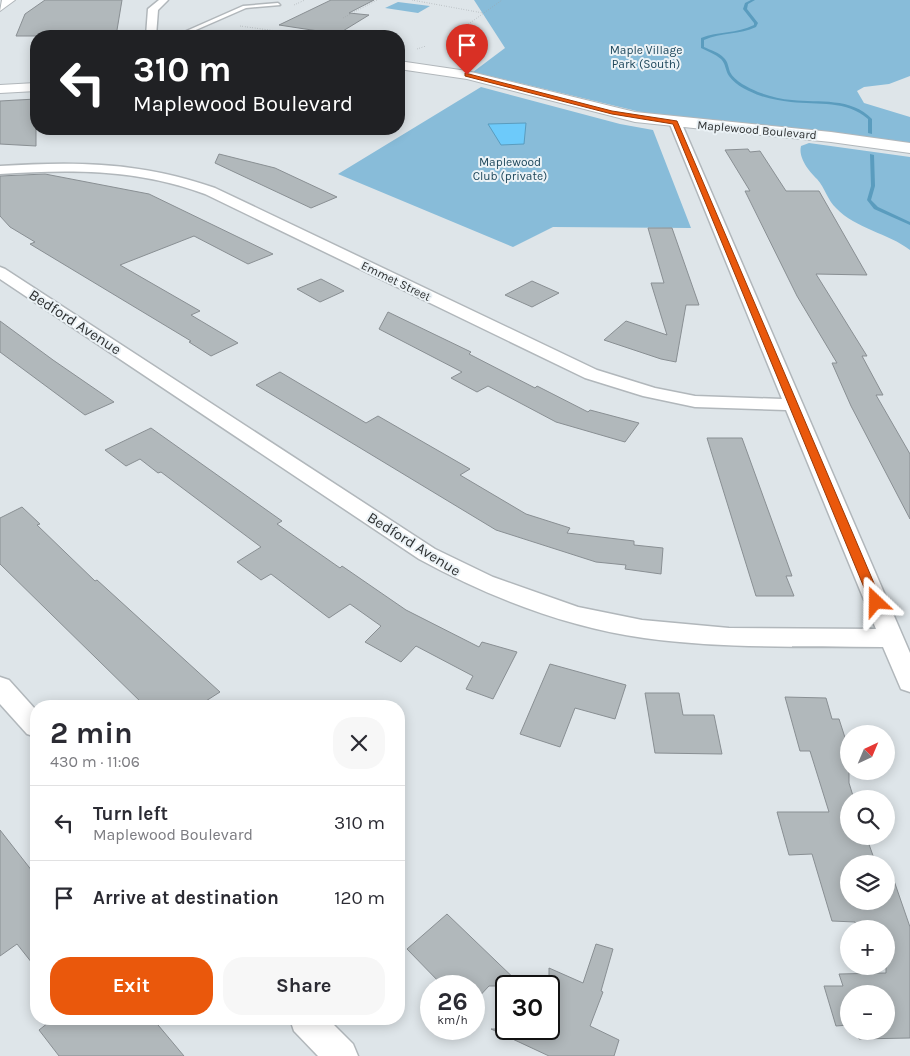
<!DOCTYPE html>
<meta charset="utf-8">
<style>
:root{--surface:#fff;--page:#f7f7f7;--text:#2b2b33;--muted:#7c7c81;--line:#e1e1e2;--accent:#ea580c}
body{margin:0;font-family:Karla,sans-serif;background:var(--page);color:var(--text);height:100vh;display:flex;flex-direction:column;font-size:19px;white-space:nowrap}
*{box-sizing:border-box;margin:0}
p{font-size:16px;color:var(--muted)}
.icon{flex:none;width:28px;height:28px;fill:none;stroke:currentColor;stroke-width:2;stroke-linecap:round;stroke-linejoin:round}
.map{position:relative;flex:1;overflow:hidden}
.drawer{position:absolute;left:30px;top:700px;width:375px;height:325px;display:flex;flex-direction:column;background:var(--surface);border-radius:20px;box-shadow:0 2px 12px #0003}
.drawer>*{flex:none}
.guide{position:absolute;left:30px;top:30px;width:375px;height:105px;border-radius:20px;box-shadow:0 2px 12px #0003;background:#202124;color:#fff;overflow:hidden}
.needle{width:32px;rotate:44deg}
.tools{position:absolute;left:840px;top:725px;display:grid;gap:10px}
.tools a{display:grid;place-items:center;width:55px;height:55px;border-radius:50%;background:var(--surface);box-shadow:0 2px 12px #0003;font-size:25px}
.speed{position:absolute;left:420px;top:975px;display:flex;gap:10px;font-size:25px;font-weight:700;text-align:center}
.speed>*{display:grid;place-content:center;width:65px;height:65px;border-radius:50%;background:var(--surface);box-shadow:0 2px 12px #0003;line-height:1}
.speed small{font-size:12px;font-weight:400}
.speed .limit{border:2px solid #111;border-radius:8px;background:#fff;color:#111}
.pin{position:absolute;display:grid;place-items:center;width:42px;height:42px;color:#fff;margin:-51px -21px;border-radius:50% 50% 50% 0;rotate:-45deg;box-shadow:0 0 5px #0007}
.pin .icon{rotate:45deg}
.me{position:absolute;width:55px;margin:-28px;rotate:337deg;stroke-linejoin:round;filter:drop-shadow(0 0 4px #0008)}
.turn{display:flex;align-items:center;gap:18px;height:105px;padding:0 20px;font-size:22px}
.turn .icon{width:65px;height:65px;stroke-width:2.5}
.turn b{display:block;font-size:35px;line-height:42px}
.round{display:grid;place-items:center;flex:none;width:52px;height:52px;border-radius:20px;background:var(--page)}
.headline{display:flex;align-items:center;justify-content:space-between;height:85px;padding:0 20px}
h1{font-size:30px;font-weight:700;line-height:38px}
.cta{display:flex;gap:10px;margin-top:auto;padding:10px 20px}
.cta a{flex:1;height:58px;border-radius:20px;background:var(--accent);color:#fff;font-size:20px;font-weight:700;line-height:58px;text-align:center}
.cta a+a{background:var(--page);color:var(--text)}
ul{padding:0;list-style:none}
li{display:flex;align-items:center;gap:15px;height:75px;padding:0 20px;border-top:1px solid var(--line)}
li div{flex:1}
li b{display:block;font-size:19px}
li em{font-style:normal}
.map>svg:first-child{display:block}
</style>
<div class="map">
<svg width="910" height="1056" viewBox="0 0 910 1056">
<rect width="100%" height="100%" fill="#dee5e9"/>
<!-- green -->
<g fill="#88bcd9">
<path d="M474,0H910V76L889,84L864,87L857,91L864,103L910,117V144L784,127L645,113L473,72L505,48Z"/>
<path d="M398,2L430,6L418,13L385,8Z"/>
<path d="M481,87L620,124L653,130L691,228L553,227L513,247L338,174Z"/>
<path d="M809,143L910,157V250C888,233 856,229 836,208C828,201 825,188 817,179C809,171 798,158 801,146Z"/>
</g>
<!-- water -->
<path fill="#6dcafa" stroke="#5a9cbe" d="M526,123L524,144L501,145L488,124Z"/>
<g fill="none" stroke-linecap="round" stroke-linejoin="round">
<!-- stream -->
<g fill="#5a9cbe" fill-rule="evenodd">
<path d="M751,0H755L748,4L747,9L758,23L756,27C740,35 721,32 704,40V47C710,50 719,52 724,58C728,62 728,66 730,72C734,81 749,88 758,92C769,96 780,99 792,100C819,103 851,97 872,119V134L868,133V119C847,100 818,105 791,102C781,101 771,99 761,96C750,92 736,86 729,76C725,70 726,64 721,59C715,54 707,51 701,48V38C718,31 737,34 754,25V23L743,9L745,3Z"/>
<path d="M870,154L874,155L875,186L871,200L878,207L910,222V225L874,209L867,200L871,186Z"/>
</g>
</g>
<!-- building -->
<g fill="#b1b8bb" stroke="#898f93">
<path d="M45,0H122L116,36H16L25,14Z"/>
<path d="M331,0H374L349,13L369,15L338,34L279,25Z"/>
<path d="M36,99V146L0,144V101Z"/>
<path d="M748,149L750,152L760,151L786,191H819L867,275L816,274L867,356H862L883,395H876L910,454V519L851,406L832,363H837L797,296L745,191H750L725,150Z"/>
<path d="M219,154L275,168L337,197L311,208L215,163Z"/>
<path d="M45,174L149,194L273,254L248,264L194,236L120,265L200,311L191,315L238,343L211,356L189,342L191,341L30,244L35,242L10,227L0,216V176Z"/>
<path d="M648,228H672L699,305H686L676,362L661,359L604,340L626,321L667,335L651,283H664Z"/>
<path d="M321,279L344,291L320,302L297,289Z"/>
<path d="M532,281L559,293L532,307L505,295Z"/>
<path d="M388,312L471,352L469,354L535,388L537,386L588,412L590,410L639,423L625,442L556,422L488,386L477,392L451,378L462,372L379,329Z"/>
<path d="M0,321L53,360L114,402L85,415L0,352Z"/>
<path d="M280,372L366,423L378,416L470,469L460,475L526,514L570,528L567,533L634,541V545L663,548L661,574L625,569L626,565L596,562L496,530L256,385Z"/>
<path d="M151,428L282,521L277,524L340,568L342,566L406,610L479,647L482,642L517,652L493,699L466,689L473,676L416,646L401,662L365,642L381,626L350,604L329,618L271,574L261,580L237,562L261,547L161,472L158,473L140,459L126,466L105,450Z"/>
<path d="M707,438H742L792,576H786L794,596H756Z"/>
<path d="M22,507L40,524L37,525L95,581L97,580L220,692L198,706H145L0,564V518Z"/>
<path d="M550,664L626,685L615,719L575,708L560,747L520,734Z"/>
<path d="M645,693H679L683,715H714L722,754L655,753Z"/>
<path d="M785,697L826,698L832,719H839L849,750V783L854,799H849V836H866L876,864H849V901H886V872H891L910,927V1038L859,1039L857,1031H886V994H849V1025L836,1026L824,986H843L839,974L886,973V929H857L855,922L832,921L812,854L789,855L777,812H829L810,751H800Z"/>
<path d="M0,830L36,876V968L17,944L0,956Z"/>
<path d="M447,914L522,986H489L474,1002V986H443L407,949Z"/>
<path d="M596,944L613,949L601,991L603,992L590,1026L619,1040L614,1056H549L491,1029H549V968L583,983Z"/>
<path d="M53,1019H153L184,1056H59L39,1030Z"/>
</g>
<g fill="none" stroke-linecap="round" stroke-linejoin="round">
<defs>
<path id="lane" d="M278,3L280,5L246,8L182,36H175L243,6Z"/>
<g id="street">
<path d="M159,0H168L158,10L156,36H146L148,9Z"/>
<path d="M675,118L681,122L910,653V692L901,689L883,647C803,646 723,649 644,638C565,627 489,597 419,559L0,279V267L5,269L435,549L493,577L578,607L642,620L729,628L876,629L786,410L695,407L643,396L585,378L205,194C138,169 71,169 0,174V166C76,161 142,162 215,188L597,370L655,388L695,396L782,399L669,122Z"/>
<path d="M0,677L9,680L36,710V737L27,734L0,704Z"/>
<path d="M290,1019H328L353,1044L358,1056H318L294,1031Z"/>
</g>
<g id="secondary">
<path d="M2,0H15L0,11Z"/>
<path d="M399,61L467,71L635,112L831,132L910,143V153L831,142L635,122L467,79L399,69Z"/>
<path d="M36,83V91L0,93V85Z"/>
</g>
</defs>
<!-- lane casing -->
<use href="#lane" stroke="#b1b7bb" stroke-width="3"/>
<!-- street casing -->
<use href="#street" stroke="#b1b7bb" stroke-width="3"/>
<!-- secondary casing -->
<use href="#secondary" stroke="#b1b7bb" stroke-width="2"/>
<!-- path -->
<g stroke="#9da2a5" stroke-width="1" stroke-dasharray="0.5 2" stroke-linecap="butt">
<path d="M412,0L483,13"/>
<path d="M294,5L305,0"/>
<path d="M343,18L377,0"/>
<path d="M240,26L291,33L295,36"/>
<path d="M456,33L502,0"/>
<path d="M286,36L295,32"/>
<path d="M417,49L426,46"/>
</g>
<!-- lane -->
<use href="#lane" fill="#fff" fill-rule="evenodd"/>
<!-- street -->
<use href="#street" fill="#fff" fill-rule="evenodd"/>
<!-- secondary -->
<use href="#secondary" fill="#fff" fill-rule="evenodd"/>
</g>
<!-- route -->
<path fill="#ea580c" stroke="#983908" d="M465,73L612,111L677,121L882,602L880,605H872L870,602L673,124L612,114L465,76Z"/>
<g text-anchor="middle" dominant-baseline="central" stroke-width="4" stroke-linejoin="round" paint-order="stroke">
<!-- far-park labels -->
<g font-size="12" fill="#1e475b" stroke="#ebf2f6">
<text x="646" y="50">Maple Village<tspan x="646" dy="14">Park (South)</tspan></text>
<text x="510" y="162">Maplewood<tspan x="510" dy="14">Club (private)</tspan></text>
</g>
<!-- far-street labels -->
<g font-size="12" fill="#2e3132" stroke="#ebf2f6">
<text transform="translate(757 130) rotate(5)">Maplewood Boulevard</text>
<text transform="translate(396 281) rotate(26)">Emmet Street</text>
</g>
<!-- street labels -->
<g font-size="15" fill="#2e3132" stroke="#ebf2f6">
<text transform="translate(75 322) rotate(33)">Bedford Avenue</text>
<text transform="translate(414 544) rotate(32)">Bedford Avenue</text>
</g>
</g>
</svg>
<div class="tools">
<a><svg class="needle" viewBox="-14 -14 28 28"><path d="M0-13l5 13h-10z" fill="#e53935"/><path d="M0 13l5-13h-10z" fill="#7c7c81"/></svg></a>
<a><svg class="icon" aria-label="search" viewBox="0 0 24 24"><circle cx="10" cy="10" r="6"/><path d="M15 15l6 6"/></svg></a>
<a><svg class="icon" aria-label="layers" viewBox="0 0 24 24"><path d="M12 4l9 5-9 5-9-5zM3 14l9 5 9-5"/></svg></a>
<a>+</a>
<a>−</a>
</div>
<div class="speed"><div>26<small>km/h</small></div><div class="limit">30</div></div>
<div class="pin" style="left:467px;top:75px;background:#d93025"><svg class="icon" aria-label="arrive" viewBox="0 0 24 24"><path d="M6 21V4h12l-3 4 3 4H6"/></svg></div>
<svg class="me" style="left:876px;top:602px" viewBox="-20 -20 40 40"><path d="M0-17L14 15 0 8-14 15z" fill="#ea580c" stroke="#fff" stroke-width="4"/></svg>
<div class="guide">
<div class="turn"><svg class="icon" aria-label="left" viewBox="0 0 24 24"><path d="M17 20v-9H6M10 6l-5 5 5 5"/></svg><div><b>310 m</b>Maplewood Boulevard</div></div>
</div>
<section class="drawer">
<div class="headline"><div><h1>2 min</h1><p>430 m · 11:06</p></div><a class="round"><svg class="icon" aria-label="close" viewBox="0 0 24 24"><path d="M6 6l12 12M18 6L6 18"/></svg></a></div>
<ul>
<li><svg class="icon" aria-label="left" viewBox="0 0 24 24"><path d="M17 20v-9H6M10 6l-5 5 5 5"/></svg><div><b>Turn left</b><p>Maplewood Boulevard</p></div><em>310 m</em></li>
<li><svg class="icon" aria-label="arrive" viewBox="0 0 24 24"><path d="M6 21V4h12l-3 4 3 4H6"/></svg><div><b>Arrive at destination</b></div><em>120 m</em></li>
</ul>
<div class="cta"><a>Exit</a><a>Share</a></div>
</section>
</div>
